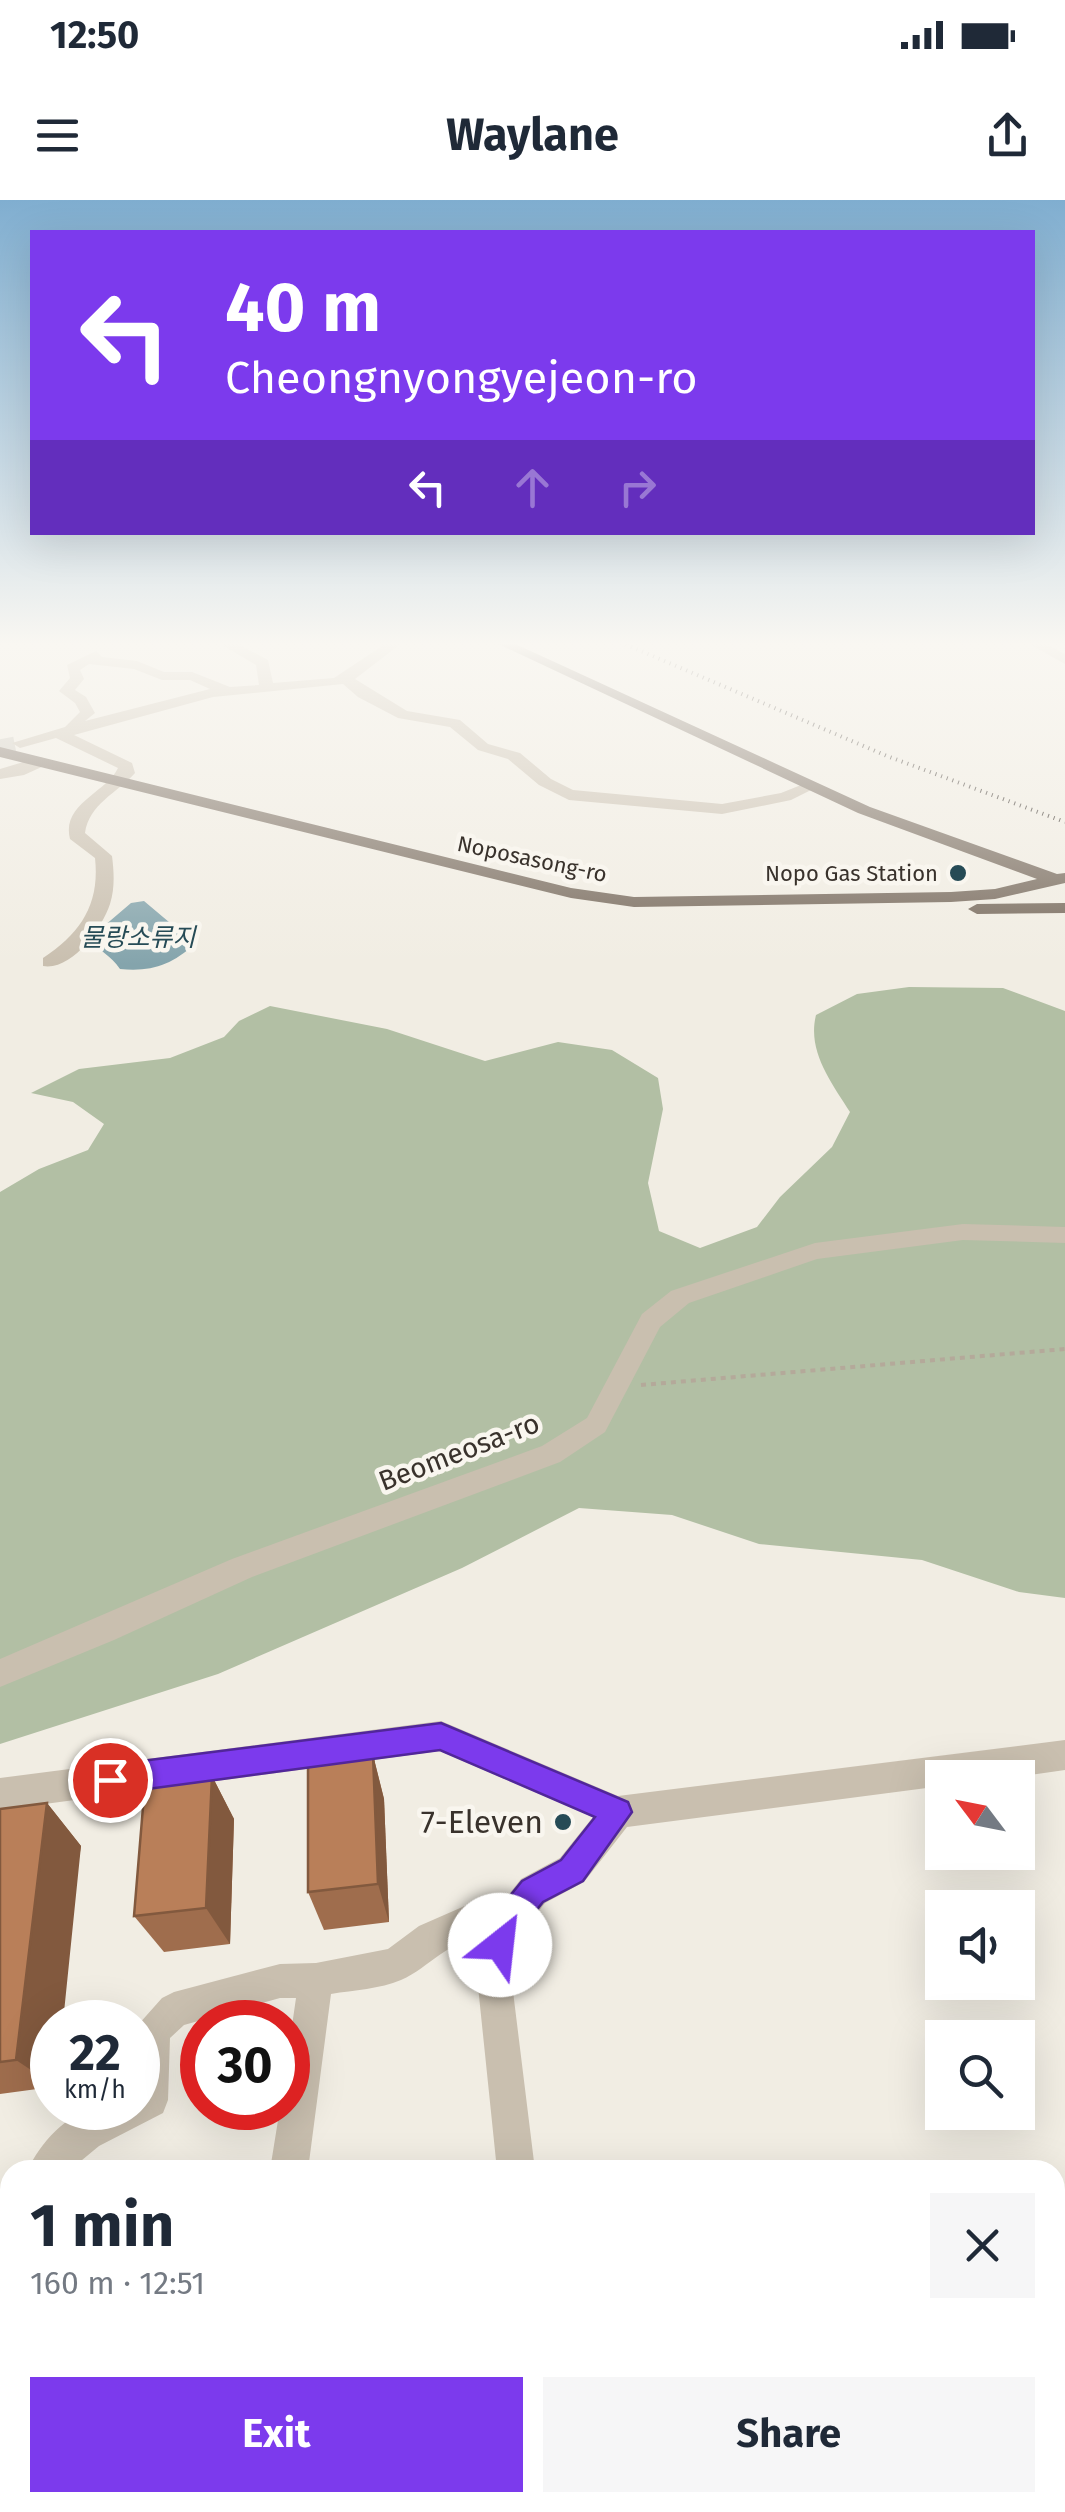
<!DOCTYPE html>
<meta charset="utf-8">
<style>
:root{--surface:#fff;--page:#f6f6f7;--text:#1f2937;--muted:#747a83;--accent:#7c3aed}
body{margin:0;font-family:"Fira Sans","Noto Sans KR",sans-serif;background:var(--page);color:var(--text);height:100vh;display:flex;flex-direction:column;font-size:38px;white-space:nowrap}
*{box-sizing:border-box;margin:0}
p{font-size:32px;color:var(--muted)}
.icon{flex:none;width:55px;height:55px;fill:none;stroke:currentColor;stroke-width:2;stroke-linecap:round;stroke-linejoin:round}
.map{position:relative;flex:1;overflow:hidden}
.drawer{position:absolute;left:0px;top:1960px;width:1065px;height:352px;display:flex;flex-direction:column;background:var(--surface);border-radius:30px 30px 0 0;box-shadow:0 10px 40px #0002}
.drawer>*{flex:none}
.top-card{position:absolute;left:30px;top:30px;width:1005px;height:305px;border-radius:0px;box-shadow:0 10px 40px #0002;background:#7c3aed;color:#fff;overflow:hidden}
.needle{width:65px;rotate:302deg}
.tools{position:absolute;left:925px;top:1560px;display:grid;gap:20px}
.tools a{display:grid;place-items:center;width:110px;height:110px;border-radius:0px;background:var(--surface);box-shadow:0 10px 40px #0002;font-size:50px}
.speed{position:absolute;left:30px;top:1800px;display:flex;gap:20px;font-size:50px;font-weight:700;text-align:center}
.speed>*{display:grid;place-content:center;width:130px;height:130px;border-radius:50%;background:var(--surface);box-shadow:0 10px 40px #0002;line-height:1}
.speed small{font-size:25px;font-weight:400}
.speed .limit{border:15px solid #d22;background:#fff;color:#111}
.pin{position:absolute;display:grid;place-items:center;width:85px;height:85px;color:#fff;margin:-42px;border:5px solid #fff;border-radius:50%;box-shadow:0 2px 10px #0007}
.me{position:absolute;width:110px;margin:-55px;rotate:29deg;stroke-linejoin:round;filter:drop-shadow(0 0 8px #0008)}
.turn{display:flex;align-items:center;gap:35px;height:210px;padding:0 30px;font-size:45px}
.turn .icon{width:130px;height:130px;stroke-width:2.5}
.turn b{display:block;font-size:70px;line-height:85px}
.lanes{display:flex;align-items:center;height:95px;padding:0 30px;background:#0003;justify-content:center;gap:50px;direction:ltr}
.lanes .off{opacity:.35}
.round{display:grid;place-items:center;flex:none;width:105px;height:105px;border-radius:0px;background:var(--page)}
.head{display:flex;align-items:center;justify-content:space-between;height:170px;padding:0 30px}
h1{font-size:60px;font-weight:700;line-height:75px}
.button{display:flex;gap:20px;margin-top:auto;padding:20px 30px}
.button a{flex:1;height:115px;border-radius:0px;background:var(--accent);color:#fff;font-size:40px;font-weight:700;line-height:115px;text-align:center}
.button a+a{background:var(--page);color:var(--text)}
.status{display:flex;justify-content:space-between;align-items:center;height:70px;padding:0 50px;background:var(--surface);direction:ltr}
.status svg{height:28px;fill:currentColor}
header{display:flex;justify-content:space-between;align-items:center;height:130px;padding:0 30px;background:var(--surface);font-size:45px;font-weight:700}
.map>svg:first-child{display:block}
</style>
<div class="status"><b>12:50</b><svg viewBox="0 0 49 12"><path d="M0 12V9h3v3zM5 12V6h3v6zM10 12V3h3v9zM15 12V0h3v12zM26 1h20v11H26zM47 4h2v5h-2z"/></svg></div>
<header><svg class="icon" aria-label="menu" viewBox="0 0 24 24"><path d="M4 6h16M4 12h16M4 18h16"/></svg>Waylane<svg class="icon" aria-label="share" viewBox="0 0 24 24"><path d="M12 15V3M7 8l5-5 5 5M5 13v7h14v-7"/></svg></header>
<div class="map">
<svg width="1065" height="2312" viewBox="0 0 1065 2312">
<rect width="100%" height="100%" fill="#f1ede3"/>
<!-- green -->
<path fill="#b2bfa4" d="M909,787L1003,788L1065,811V1398L1019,1392L922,1360L759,1344L672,1315L579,1308L462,1368L218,1474L0,1544V992L39,969L88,950L104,924L73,902L31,893L79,869L170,858L224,837L239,821L270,806L387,829L485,861L558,842L612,850L658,878L663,909L648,983L659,1031L700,1048L757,1027L780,997L832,947L850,912C831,882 807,851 816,815L857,794Z"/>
<!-- water -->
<path fill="#84a4ac" d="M144,701L195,744C171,765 152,772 120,769C111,755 99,752 90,738L131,703Z"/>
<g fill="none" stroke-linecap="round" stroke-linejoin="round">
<!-- minor-tunnel -->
<path stroke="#ccc8be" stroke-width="15" stroke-dasharray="15 8" stroke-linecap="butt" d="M0,547L20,543"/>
<!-- path -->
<path stroke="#b4a99a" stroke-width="4" stroke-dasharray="5 5" stroke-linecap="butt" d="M641,1185L1065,1149"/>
<!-- minor -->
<g fill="#c9bfaf" fill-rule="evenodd">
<path d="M217,442H234L268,460L273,483L334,478L388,442H403L355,479L407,511L460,520L488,544L520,553L551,579L573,590L722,604L781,593L811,581L819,586L791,600L722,614L569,600L539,585L508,559L478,550L450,527L398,518L358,497L343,484L213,497L74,535L132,563L135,573C117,593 89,604 85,633L112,656C114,672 115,688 110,704C102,728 72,771 43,766V758C81,733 100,704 95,658L70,639C61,604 107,592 118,568L56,538L20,548L12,543L65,527L80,512L75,503L59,491L70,478L67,465L96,451L102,457L137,461L164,472H192L230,487L259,485L256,465ZM89,464L134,469L162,480H190L210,489L85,521L95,513L86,497L75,490L84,479L80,470Z"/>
<path d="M1026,442H1042L1065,454V464Z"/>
<path d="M40,557L46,559V565L24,575L0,579V569Z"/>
<path d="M963,1024L1065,1027V1043L963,1040L817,1059L689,1103L660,1127L605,1232L560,1262L252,1377L114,1440L0,1487V1459L232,1359L542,1246L587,1218L642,1114L671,1091L815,1043Z"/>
<path d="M441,1521L618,1596L1065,1540V1570L1008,1578H942V1586L627,1627L584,1682L545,1703L521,1733L510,1767L535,1970H497L476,1767L485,1740C448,1738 432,1766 401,1780C380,1789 354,1790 331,1794L308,1970H270L280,1908H288V1854L296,1798H280L184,1825L170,1838L168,1900L163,1913L99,1946L70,1970H28C39,1944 68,1912 97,1908C110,1905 125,1908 138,1908V1825L162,1798L174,1792L280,1764L316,1763L388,1749L419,1726L467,1705L499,1707L521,1679L560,1658L593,1617L440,1551L0,1610V1578Z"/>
<path d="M10,2022V2076L0,2081V2026Z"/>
<path d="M0,2151L10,2155V2197L0,2193Z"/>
<path d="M22,2302H64L65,2312H21Z"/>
<path d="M224,2302H266V2312H222Z"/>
<path d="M365,2302H411L407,2312H361Z"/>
</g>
<!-- major -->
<g fill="#796c5f" fill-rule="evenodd">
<path d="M494,442H511L870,607L1057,674L1065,673V683L995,699L951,702L634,707L571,698L0,557V547L571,688L634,697L951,692L995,689L1037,679L858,613Z"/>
<path d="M1065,703V713L977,714L968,709L977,704Z"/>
</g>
<!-- rail -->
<path stroke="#39322c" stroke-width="4" stroke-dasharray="1 5" stroke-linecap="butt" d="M620,442L887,556L1065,622"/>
</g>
<!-- wall -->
<g fill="#9f6d4d">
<path d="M373,1555L384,1599L389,1722L324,1730L308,1692Z"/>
<path d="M212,1576L234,1619L230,1744L164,1752L134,1716Z"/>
<path d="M47,1603L81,1646L52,1822V1887L0,1894V1609Z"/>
</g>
<!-- shaded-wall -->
<g fill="#82593e">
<path d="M373,1555L384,1599L389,1722L378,1684Z"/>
<path d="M212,1576L234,1619L230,1744L206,1708Z"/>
<path d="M47,1603L81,1646L63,1822H52V1884L16,1860Z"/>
</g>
<!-- building -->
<g fill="#b97f59" stroke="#82593e" stroke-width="2.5">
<path d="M373,1555L378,1684L308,1692V1562Z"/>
<path d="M212,1576L206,1708L134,1716L145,1583Z"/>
<path d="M47,1603L16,1860L0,1862V1609Z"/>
</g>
<!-- sky -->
<linearGradient id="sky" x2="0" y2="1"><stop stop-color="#80aed0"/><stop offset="0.58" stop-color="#f9f7f2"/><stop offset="1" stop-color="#f9f7f2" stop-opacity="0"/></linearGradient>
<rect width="1065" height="765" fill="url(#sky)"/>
<!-- route -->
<path fill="#7c3aed" stroke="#51269a" stroke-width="2.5" d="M441,1523L628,1602L632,1612L583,1681L543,1702L519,1732L511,1756L500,1761L488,1756L484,1745L496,1713L522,1681L561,1660L595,1617L440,1550L110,1594L100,1589L96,1580L100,1570L110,1565Z"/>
<!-- markers -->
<g fill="#264b56" stroke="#f9f6ef" stroke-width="4">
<circle cx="958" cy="673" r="10"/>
<circle cx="563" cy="1622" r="10"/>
</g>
<g text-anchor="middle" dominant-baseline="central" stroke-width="9" stroke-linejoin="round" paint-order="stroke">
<!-- far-street labels -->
<g font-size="22" fill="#39322c" stroke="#f9f6ef">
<text transform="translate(532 659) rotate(12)">Noposasong-ro</text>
</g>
<!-- far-poi labels -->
<g font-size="22" fill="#39322c" stroke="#f9f6ef" text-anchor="end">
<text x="938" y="673">Nopo Gas Station</text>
</g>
<!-- far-water labels -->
<g font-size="25" font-style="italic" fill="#264b56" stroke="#f9f6ef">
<text x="138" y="738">물랑소류지</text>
</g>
<!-- street labels -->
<g font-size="28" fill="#39322c" stroke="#f9f6ef">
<text transform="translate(459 1252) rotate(-21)">Beomeosa-ro</text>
</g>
<!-- near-poi labels -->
<g font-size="32" fill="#39322c" stroke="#f9f6ef" text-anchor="end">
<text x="543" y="1622">7-Eleven</text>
</g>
</g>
</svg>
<div class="tools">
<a><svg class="needle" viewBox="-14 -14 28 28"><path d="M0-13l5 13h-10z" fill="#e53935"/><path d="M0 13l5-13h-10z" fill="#747a83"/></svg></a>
<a><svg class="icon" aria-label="sound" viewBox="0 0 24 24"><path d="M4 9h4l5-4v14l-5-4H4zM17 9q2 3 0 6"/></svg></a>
<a><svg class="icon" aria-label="search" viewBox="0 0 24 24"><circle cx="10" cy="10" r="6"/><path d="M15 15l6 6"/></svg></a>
</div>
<div class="speed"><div>22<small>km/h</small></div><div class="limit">30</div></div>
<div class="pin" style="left:110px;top:1580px;background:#d93025"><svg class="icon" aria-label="arrive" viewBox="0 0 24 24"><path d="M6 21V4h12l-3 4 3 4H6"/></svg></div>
<svg class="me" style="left:500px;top:1745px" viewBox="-20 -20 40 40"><circle r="19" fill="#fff"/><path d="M0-13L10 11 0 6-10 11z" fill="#7c3aed"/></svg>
<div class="top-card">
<div class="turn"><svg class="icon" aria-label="left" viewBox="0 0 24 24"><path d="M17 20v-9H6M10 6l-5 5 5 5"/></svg><div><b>40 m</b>Cheongnyongyejeon-ro</div></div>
<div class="lanes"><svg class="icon" aria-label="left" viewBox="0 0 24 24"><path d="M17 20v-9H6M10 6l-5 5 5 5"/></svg><svg class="icon off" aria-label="ahead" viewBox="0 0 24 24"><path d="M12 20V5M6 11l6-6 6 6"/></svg><svg class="icon off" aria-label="right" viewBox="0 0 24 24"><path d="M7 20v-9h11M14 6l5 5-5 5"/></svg></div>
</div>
<section class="drawer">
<div class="head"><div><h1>1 min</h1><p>160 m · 12:51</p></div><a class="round"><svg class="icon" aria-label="close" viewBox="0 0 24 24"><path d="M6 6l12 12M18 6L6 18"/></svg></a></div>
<div class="button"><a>Exit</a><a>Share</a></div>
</section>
</div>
